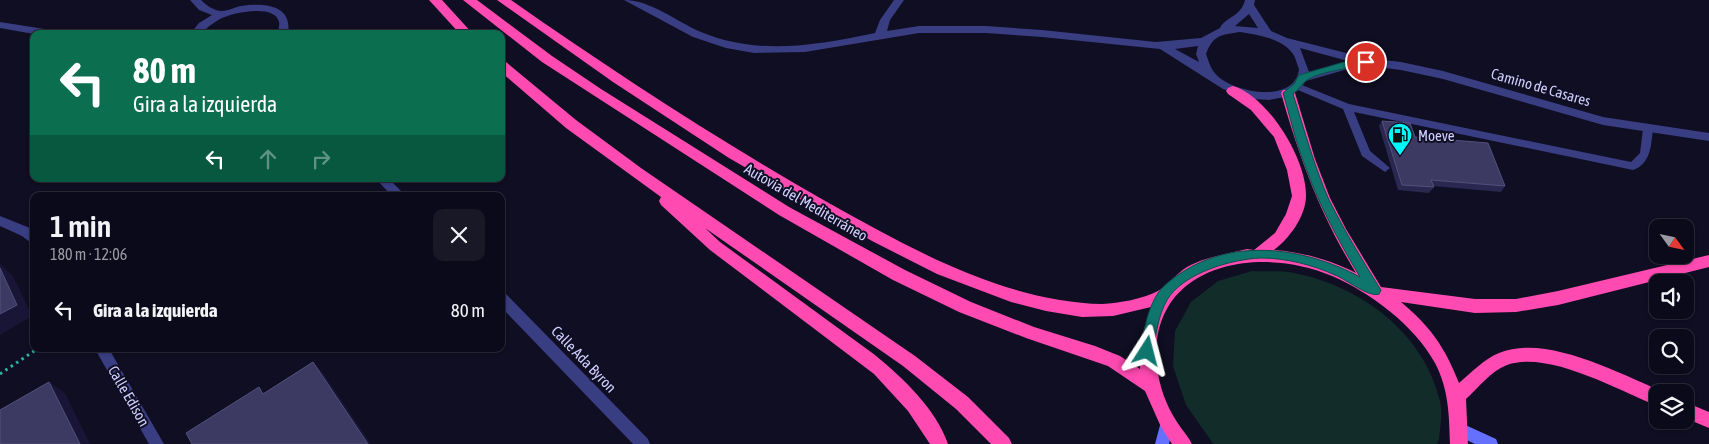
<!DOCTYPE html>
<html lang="es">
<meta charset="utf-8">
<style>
:root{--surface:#0b0a1a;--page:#191827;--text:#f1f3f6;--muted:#9a9aa2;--line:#2b2b39}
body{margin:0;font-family:"Asap Condensed",sans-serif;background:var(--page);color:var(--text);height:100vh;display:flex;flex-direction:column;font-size:19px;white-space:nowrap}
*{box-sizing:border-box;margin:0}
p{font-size:16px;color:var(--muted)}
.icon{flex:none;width:28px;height:28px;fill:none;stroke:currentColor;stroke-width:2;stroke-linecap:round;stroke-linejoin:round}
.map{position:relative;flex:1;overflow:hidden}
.panel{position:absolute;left:30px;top:192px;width:475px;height:160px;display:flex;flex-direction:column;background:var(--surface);border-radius:10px;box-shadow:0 1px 4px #0004,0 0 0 1px var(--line)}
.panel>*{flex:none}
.hud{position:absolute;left:30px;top:30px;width:475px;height:152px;border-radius:10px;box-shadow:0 1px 4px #0004,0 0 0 1px var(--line);background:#0b6e4f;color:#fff;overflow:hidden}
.needle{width:32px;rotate:123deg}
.fabs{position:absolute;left:1649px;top:219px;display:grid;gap:10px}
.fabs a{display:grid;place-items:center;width:45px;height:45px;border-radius:10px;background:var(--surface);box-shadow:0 1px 4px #0004,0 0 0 1px var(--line);font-size:25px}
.pin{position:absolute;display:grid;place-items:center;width:42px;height:42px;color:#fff;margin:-21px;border:2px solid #fff;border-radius:50%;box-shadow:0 1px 5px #0007}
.me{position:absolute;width:55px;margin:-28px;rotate:9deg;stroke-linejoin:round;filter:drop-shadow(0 0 4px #0008)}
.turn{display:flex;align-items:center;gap:18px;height:105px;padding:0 20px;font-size:22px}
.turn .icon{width:65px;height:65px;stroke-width:2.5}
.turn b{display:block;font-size:35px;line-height:42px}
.lanes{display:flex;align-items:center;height:48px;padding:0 20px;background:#0003;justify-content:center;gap:25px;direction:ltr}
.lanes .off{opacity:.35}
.round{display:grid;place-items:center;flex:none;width:52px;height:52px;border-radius:10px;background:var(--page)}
.headline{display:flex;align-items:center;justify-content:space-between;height:85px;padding:0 20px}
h1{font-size:30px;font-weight:600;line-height:38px}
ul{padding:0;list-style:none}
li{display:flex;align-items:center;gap:15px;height:65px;padding:0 20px}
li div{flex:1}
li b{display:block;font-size:19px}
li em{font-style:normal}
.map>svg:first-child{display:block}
</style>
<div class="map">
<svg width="1709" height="444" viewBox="0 0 1709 444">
<rect width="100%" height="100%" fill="#0f0e22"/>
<!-- green -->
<path fill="#112c29" d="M1252,271C1266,272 1281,270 1294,273C1361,286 1424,333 1440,401C1443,413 1440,428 1439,439L1437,444H1214L1212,442L1186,405L1173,366L1175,331L1191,302L1218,281Z"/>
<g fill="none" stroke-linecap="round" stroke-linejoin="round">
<!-- path -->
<path stroke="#2eb49f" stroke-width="3" stroke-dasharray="2.5 4" stroke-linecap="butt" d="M0,374L37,349"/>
<!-- lane -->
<path fill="#393d81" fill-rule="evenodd" d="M1297,83L1349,104L1631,162L1640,153L1643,129L1648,125L1653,129C1651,145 1651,164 1633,170L1354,112L1370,151L1390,168L1385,172L1362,156L1343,109L1293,88L1292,86Z"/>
<!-- street -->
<g fill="#393d81" fill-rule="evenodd">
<path d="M190,0H201C206,5 214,11 222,11C228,11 235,7 241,6C263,3 293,4 288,34H278C278,30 280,25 279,22C275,3 231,13 220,19C213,23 206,28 201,34H190L199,23L212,15L199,10Z"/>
<path d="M624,0C651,0 677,22 701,32C758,56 817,45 875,33L880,20L894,0H904L890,20L887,31L919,26H986L1042,30L1156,42L1201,38L1220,28C1225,17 1241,17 1245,0H1255L1254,5L1271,31L1287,38L1366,58L1401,62L1443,71L1603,117L1709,133V141L1603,125L1443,79L1401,70L1362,65L1306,81L1300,89L1290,96L1269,100L1254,99L1223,89L1160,49L1042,37L986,33H919L805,52L754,53L726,48L693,37ZM1249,14L1258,28L1235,26ZM1240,32C1258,35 1282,38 1293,54C1296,58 1297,65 1299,69C1295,106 1228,92 1214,72C1210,67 1208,59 1206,54C1213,35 1221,35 1240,32ZM1198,46L1196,54L1199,62L1175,49ZM1300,48L1348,61L1309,72Z"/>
<path d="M0,22L51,30L56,34H34L0,28Z"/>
<path d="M376,179H389L406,196H392Z"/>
<path d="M0,216L30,228L34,232V245L22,236L0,226Z"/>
<path d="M501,293L506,294L648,439L650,444H633L501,307Z"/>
<path d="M95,349H109L164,444H149Z"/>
</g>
<!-- secondary -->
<g fill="#6670ff" fill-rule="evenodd">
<path d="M1167,416L1172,418L1174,423L1169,444H1155L1162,418Z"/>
<path d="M1461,423L1496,439L1498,444H1475L1456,435L1454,430L1456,425Z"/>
</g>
<!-- highway -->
<g fill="#ff4ab1" fill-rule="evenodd">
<path d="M429,0H442L473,34H460Z"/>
<path d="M463,0H477L552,56L601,89L789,207L905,270L971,302L1034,327L1095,346L1120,356L1140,369L1141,339L1151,307L1113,316L1082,317L1046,311L1011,302L937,274L872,241L729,158L613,82L497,0H511C614,72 718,140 827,202C901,243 976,286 1060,300C1074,302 1088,304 1102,304C1119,303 1143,299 1158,291C1167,286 1176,274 1187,267C1205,257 1227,254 1247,249L1254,250L1275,233L1286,214L1292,196L1287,170L1274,137L1251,110L1228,94L1226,91L1228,88L1233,86C1268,96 1307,160 1306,196C1306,216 1289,239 1274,250C1302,252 1331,260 1356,273C1320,214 1300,160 1281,93L1283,90H1293L1295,93L1315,159L1330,198L1346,229L1381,287L1475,299H1516L1558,291L1709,255V267L1558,305L1516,312L1475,313L1401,302C1430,326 1445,347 1459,383C1472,372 1484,359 1499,353C1546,333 1620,374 1664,392H1658V406C1619,391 1549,350 1507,365C1491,371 1478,388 1466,399L1468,444H1450C1449,415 1449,390 1435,363C1414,325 1371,293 1332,276C1258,244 1147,264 1157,366C1159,386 1166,405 1177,422C1182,430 1188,436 1192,444H1172L1161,427L1145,391L1108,366L1026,338L959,312L893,280L779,215L542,62Z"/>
<path d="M501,61L506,62L576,120L641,168L915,356L968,397L1009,438L1012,444H991L956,409L903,366L705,228L720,242L875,355C903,378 936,409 948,444H930L908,411L874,374L710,250L661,205L659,201L661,197L566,128L501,72Z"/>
<path d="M1685,402L1709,412V428L1685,418Z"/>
</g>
</g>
<!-- wall -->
<path fill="#2a2750" d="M1382,121L1415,137L1505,186L1501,192L1433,186L1434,187L1429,193L1398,190L1379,126Z"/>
<!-- shaded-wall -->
<g fill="#181536">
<path d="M0,263L3,267L13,276L32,316L0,335Z"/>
<path d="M313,362L323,373L371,444H368Z"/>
<path d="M49,382L65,393L90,444H80Z"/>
</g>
<!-- building -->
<g fill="#3c3963" stroke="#53507b">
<path d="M1382,121L1410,123L1415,137L1488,143L1505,186L1431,180L1434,187L1402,185Z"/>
<path d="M0,268L17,305L0,314Z"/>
<path d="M313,362L368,444H192L186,433L259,387L263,394Z"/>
<path d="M49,382L80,444H0V410Z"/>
</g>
<!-- route -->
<path fill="#0f766e" stroke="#0a4d48" d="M1366,59L1371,62L1370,64C1352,69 1323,70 1307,80C1302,83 1299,90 1293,94C1304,129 1314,166 1329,200C1344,230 1361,258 1379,287L1381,290L1379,294C1369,298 1346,279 1335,275C1313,265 1286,258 1261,258C1232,259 1183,273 1167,300C1158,316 1156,334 1153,351L1151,355L1147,357L1142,355L1140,351C1144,331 1147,310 1158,293C1164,285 1173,278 1181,273C1235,237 1306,248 1360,277C1338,240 1318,203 1304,163C1295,140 1290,116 1283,93L1294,84L1299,75L1344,62Z"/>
<!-- icons -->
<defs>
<symbol id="fuel-pin" viewBox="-11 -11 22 30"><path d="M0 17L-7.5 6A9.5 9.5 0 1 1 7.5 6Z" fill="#00f8fa" stroke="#0f0e22"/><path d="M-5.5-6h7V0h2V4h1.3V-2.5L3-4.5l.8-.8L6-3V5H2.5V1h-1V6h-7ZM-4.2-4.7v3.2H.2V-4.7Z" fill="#111"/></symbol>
</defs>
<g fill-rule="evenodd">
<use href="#fuel-pin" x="1386" y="121" width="28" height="38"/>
</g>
<g text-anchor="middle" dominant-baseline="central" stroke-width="4" stroke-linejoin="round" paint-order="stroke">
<!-- street labels -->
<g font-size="15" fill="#d0cfff" stroke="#0f0e22">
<text transform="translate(1541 87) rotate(16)">Camino de Casares</text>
<text transform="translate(806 202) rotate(30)">Autovía del Mediterráneo</text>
<text transform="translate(584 359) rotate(46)">Calle Ada Byron</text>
<text transform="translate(129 396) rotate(60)">Calle Edison</text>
</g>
<!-- poi labels -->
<g font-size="15" fill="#d0cfff" stroke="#0f0e22" text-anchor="start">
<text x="1418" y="135">Moeve</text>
</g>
</g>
</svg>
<div class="fabs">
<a><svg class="needle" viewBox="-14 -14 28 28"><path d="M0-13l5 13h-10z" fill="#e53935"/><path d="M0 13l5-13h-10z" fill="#9a9aa2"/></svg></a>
<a><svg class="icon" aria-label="sound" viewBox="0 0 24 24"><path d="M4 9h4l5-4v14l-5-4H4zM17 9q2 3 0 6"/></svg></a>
<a><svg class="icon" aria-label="search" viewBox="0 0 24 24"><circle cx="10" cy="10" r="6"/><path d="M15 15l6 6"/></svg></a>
<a><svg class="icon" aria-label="layers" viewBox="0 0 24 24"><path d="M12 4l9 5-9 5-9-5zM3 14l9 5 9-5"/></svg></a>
</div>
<div class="pin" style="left:1366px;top:62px;background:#d93025"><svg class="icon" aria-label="arrive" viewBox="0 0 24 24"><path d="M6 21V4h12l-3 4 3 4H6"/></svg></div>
<svg class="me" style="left:1147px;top:351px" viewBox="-20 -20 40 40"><path d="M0-17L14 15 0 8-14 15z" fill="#0f766e" stroke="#fff" stroke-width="4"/></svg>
<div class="hud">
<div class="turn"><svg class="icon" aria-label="left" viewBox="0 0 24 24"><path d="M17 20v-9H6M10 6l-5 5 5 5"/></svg><div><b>80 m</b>Gira a la izquierda</div></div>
<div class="lanes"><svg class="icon" aria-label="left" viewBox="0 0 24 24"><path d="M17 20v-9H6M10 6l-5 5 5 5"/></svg><svg class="icon off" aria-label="ahead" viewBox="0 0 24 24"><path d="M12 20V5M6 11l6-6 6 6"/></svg><svg class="icon off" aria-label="right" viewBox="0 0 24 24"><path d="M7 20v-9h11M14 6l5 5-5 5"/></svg></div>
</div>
<section class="panel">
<div class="headline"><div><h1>1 min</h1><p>180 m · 12:06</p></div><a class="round"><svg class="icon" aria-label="close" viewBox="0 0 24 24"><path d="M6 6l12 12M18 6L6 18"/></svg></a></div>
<ul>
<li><svg class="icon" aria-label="left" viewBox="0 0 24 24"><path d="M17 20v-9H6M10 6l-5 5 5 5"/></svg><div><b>Gira a la izquierda</b></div><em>80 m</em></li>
</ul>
</section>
</div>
